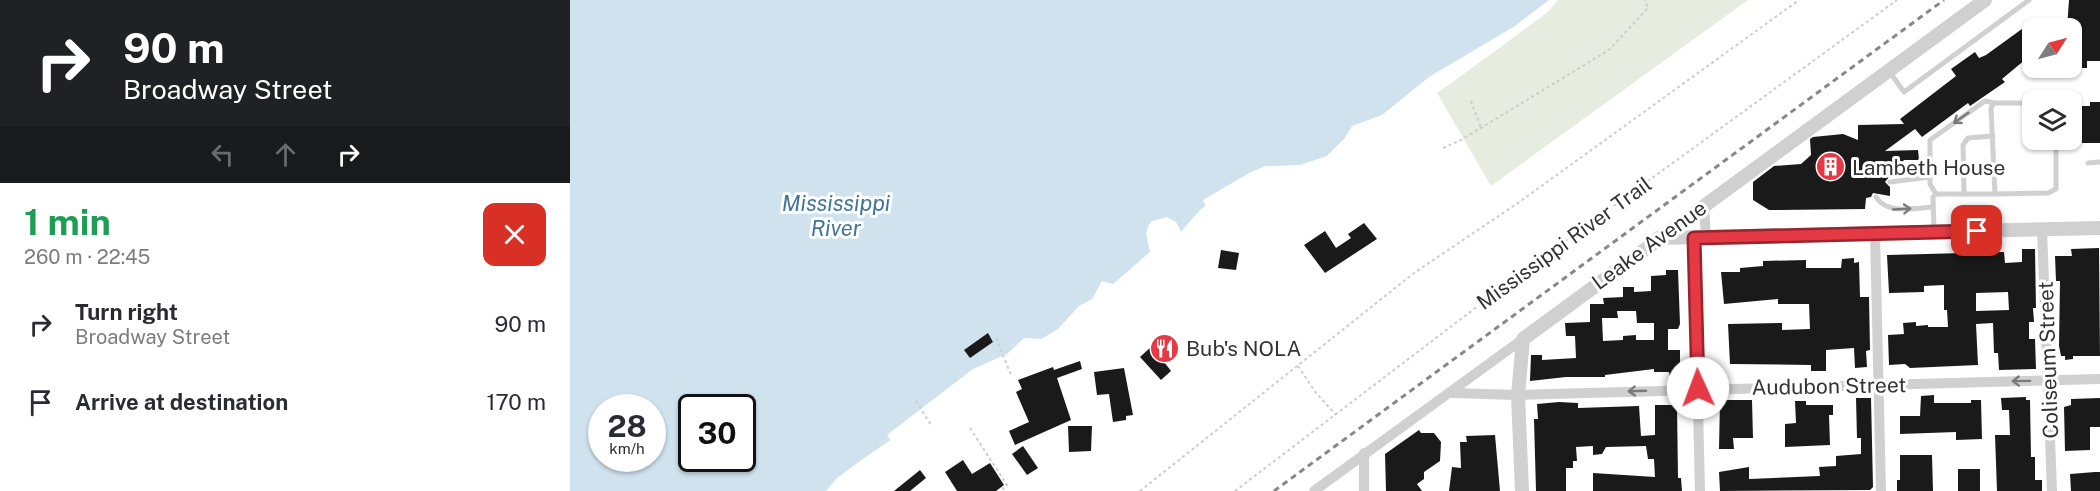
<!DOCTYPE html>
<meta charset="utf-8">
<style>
:root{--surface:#fff;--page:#f2f2f3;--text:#2b2b33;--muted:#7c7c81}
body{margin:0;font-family:"Public Sans",sans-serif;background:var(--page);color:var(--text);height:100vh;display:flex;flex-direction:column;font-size:22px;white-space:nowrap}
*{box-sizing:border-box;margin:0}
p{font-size:20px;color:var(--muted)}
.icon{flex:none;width:33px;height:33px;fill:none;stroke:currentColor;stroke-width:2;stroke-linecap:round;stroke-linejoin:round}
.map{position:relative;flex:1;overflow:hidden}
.details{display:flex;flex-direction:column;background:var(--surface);width:570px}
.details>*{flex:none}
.hud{background:#202124;color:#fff;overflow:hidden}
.needle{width:39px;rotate:54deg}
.buttons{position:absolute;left:1452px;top:18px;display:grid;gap:12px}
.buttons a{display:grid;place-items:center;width:60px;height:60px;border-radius:12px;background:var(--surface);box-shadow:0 2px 4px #0004;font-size:30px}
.speed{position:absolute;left:18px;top:394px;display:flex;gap:12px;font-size:30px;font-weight:700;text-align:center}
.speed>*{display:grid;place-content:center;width:78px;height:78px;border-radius:50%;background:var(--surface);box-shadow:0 2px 4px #0004;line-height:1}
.speed small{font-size:15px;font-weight:400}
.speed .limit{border:3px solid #111;border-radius:9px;background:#fff;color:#111}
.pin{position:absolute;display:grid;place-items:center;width:51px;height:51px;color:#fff;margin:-26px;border-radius:12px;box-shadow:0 3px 9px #0006}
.me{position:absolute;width:66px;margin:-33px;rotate:358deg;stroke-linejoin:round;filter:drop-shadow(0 0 4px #0008)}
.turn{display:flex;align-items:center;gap:21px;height:126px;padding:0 24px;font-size:27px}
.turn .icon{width:78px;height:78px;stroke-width:2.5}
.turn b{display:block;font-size:42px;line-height:51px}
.lanes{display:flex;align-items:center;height:57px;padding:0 24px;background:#0003;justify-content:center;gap:30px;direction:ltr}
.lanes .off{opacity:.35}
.round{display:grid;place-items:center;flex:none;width:63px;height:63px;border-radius:12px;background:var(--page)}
.summary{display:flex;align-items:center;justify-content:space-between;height:102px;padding:0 24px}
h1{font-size:36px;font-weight:700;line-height:45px;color:#1e9e55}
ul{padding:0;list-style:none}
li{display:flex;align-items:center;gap:18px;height:78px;padding:0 24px}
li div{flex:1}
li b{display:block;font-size:22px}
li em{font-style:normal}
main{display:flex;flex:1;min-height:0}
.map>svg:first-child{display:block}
</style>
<main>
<section class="details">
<div class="hud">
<div class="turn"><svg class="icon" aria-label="right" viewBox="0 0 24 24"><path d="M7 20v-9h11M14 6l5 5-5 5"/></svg><div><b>90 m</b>Broadway Street</div></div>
<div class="lanes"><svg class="icon off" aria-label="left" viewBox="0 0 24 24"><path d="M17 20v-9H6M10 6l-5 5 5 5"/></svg><svg class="icon off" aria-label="ahead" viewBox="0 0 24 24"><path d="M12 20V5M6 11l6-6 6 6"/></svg><svg class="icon" aria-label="right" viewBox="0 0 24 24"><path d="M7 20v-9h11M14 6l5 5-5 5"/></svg></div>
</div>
<div class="summary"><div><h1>1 min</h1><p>260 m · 22:45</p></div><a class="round" style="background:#d93025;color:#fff"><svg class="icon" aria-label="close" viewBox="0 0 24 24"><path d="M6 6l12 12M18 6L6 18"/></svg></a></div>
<ul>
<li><svg class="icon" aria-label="right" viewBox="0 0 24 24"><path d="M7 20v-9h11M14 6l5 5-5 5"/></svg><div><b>Turn right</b><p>Broadway Street</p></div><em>90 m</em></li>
<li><svg class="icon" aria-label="arrive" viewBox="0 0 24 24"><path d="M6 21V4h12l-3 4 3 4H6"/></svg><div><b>Arrive at destination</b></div><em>170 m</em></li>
</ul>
</section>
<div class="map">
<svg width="1530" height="491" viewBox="0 0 1530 491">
<rect width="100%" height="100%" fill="#fff"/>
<!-- green -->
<path fill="#e6ecdf" d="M985,0H1178L921,186L866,91Z"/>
<!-- water -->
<path fill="#cfe2ee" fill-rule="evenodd" d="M0,0H985L792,136L759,166L696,176L661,187L630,210L610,233L580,252L543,284L515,314L440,358L297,456L267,478L256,491H0ZM32,408H82V459H32ZM122,408H172V459H122Z"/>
<!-- pier -->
<g fill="#fff">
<path d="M979,0H988L978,12L880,84L826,121L792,139L759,168L723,179H697L662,189L636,206L633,200L681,172L696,166L730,165L757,156L774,139L782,126L812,115L859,77L945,26Z"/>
<path d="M597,217L606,222L612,233L580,252L576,233L578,226L582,221Z"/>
<path d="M532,281L547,285L494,339L475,352L442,361L430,368L321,441L317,435L403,369L437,354L454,338L471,339L487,330L509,306L522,299Z"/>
</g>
<!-- building -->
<g fill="#1a1a1a" fill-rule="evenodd">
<path d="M1499,0H1530V61H1517V68H1502V28H1497Z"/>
<path d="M1467,18L1474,28H1462V54L1432,79L1435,82L1400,106L1398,103L1352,137L1345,129L1315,151L1348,150L1349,160H1334L1328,167L1319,168V177L1315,182L1320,187V196L1303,193L1301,197L1296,198L1295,209L1199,210L1183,200V182L1204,166L1231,164L1241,155L1240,139L1243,137L1273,134L1288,140V125L1334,124L1330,119L1386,76L1381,69L1405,52L1409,58L1416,55Z"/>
<path d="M1520,102H1530V143H1512L1511,129H1506V106H1520Z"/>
<path d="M794,223L807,239L755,273L734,245L755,231L766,248L781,238L778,234Z"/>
<path d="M1529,248L1530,356H1503V359L1495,360V356H1491L1489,346L1490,281H1486L1485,256H1502L1501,249Z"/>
<path d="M1452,249H1465L1466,308H1463L1464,322H1459V339H1465L1466,369L1429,370L1428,353H1424L1423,323L1406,324L1408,365L1340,368L1335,364L1319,365L1318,335L1334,334L1333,323L1346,322V326L1358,325V327H1378L1377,310H1374V285L1354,286V292L1319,293L1317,255L1434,252L1435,263L1452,262ZM1438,292L1439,310L1406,311V293Z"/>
<path d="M651,250L669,253L666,270L648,268Z"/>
<path d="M1284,258V263L1289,262L1290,297H1299L1300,350L1296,351L1297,367L1285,368L1284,348L1256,350V371H1241V365L1160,364L1158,324L1212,323V330L1240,329L1239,304H1208V299L1154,304L1151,272H1170V268L1193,266V261L1236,260V268H1271L1272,259Z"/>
<path d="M1096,270H1108L1110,324L1108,329H1098V350H1110V377H1100L1099,372H1084V369L1035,375V377H996L960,381L961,355H972V360L1006,358L1005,336H996L995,323L1020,322V304H1034L1033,298L1053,297V287H1064V292L1081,291V276L1096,275ZM1047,311H1066L1067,323H1084V340H1066V335L1053,336V340L1033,341L1032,318H1048Z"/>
<path d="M418,333L423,342L400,358L394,350Z"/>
<path d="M582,346L601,371L591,380L570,357Z"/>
<path d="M510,361L512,369L487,378L501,420L445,445L439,431L459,422L446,392L452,389L448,380L483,367L484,370Z"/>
<path d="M554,368L563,415L556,416V420L543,422L539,394L527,395L524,372Z"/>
<path d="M1364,395V403H1401V400H1411L1412,439L1386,440V432L1330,434V416H1350L1351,396Z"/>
<path d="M1456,397V400H1460L1461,457H1465V480H1472V491H1427L1425,435H1440L1439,410H1432L1431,398Z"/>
<path d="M1286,398H1301L1303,487L1300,490L1150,491L1149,472L1179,467V479L1250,476L1249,467L1266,466V456L1291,454V438H1287Z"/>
<path d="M1530,398V427H1520V450L1495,451L1494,407L1501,405V399Z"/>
<path d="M1150,400H1182L1183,438H1163L1164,449H1149Z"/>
<path d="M1225,401H1236V405H1263V415H1259L1260,445L1215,447V424L1226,423Z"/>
<path d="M989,402L1008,403V408L1069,406L1071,436L1085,435V405H1107L1108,478H1111L1112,491H1023V473L1085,477L1084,459H1078L1076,446L1036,447L1032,454L1023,455V446L1006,447L1007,461H1003V468H996V491H966L964,419H968L967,404Z"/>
<path d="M498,426H522L521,451L499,452Z"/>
<path d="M849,430L851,433H864L871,442L870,461L854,472V479L847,484L852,491H816L815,454Z"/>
<path d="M925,435L930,491H879L882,467L891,468L890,442H897L896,436Z"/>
<path d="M453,446L468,468L457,475L442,454Z"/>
<path d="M1330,455H1362L1363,491H1327V480H1330Z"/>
<path d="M393,460L402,474L420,463L434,485L426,491H387L375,472Z"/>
<rect x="1388" y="469" width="22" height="22"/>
<path d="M350,470L356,478L340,491H324Z"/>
<path d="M1525,472H1530V491H1501L1500,474Z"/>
</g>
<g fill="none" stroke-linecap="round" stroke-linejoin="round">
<!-- path -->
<g stroke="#cdcdcd" stroke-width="2" stroke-dasharray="3 3" stroke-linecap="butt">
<path d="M901,101L911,128"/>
<path d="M873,148L891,140L1039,50L1078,8L1075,0"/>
<path d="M426,338L441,375"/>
<path d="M728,366L746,393L766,415"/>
<path d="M346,401L361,425"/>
<path d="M400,428L437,485L433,488L435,491"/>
<path d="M570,491L844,273L948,203L1229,0"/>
<path d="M665,491L950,274L1327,0"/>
</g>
<!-- service -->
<g stroke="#d0d0d0" stroke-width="5">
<path d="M1319,71L1334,92L1459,0"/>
<path d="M1462,103H1424L1421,108L1425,194L1478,193L1486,189V140"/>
<path d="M1518,163L1530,162"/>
<path d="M1320,182L1360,177"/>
<path d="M1366,194L1360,184V140L1415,101L1424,103"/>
<path d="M1394,194L1393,145L1398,138L1423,136"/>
<path d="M1306,197C1317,215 1345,208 1363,207"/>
<path d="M1364,230L1363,197L1366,194H1425"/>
</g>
<!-- minor -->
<g stroke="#d0d0d0" stroke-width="10">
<path d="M1134,205L1136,238"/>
<path d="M1472,229L1482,491"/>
<path d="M1305,233L1311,491"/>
<path d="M1124,239L1130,491"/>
<path d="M881,393L948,395L1530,379"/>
<path d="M794,453V491"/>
<path d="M744,491L953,339"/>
</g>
<!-- tertiary -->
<g stroke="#d0d0d0" stroke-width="14">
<path d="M1088,238L1530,228"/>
<path d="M952,491L948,395L953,339L1415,0"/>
</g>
<!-- rail -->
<path stroke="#888" stroke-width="3" stroke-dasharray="6 4.5" stroke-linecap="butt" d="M704,491L1374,0"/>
</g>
<!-- one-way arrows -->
<defs><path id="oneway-shaft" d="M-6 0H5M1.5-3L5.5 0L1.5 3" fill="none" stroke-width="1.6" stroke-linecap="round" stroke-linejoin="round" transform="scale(1.5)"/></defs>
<g stroke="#7a7a7a">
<use href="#oneway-shaft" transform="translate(1391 118) rotate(145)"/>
<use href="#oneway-shaft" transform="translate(1332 209) rotate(-3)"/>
<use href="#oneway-shaft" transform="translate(1451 381) rotate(179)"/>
<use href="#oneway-shaft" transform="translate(1067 391) rotate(178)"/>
</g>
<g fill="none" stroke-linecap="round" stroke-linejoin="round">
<defs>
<path id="route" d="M1128,388L1124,238L1407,231"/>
</defs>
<!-- route casing -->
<use href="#route" stroke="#96252e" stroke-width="15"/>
<!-- route -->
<use href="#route" stroke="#e63946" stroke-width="10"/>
</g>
<!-- icons -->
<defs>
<symbol id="building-disc" viewBox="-11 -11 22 22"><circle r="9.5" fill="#e63946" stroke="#fff"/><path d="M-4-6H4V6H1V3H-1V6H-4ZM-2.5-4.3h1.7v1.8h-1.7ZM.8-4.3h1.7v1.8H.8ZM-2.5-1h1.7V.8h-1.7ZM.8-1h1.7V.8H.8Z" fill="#fff"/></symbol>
<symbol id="restaurant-disc" viewBox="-11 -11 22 22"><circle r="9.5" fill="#e63946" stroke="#fff"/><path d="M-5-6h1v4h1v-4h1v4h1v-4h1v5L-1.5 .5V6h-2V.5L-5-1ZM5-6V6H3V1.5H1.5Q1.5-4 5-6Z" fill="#fff"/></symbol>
</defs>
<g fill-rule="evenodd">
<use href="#building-disc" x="1244" y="150" width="33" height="33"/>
<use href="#restaurant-disc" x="578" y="332" width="33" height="33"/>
</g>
<g text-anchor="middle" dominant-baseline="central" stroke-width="6" stroke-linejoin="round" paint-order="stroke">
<!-- poi labels -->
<g font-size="21" fill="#333" stroke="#fff" text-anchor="start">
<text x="1282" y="167">Lambeth House</text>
<text x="616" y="348">Bub's NOLA</text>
</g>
<!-- street labels -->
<g font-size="21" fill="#333" stroke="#fff">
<text transform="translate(994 243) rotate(-36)">Mississippi River Trail</text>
<text transform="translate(1079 245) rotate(-36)">Leake Avenue</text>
<text transform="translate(1478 360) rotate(-92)">Coliseum Street</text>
<text transform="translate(1259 386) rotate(-1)">Audubon Street</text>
</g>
<!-- water labels -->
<g font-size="22" font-style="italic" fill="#3f7597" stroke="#fff">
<text x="266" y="203">Mississippi<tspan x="266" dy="25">River</tspan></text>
</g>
</g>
</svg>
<div class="buttons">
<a><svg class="needle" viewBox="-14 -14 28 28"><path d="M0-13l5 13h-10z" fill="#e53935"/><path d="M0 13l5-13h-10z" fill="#7c7c81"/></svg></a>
<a><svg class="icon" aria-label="layers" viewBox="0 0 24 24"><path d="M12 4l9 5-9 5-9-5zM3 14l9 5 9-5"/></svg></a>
</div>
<div class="speed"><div>28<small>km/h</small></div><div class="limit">30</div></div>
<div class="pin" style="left:1407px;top:231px;background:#d93025"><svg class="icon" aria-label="arrive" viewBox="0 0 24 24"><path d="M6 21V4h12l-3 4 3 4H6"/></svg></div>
<svg class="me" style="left:1128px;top:388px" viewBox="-20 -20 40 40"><circle r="19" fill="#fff"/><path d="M0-13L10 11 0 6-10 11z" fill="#e63946"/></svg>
</div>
</main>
